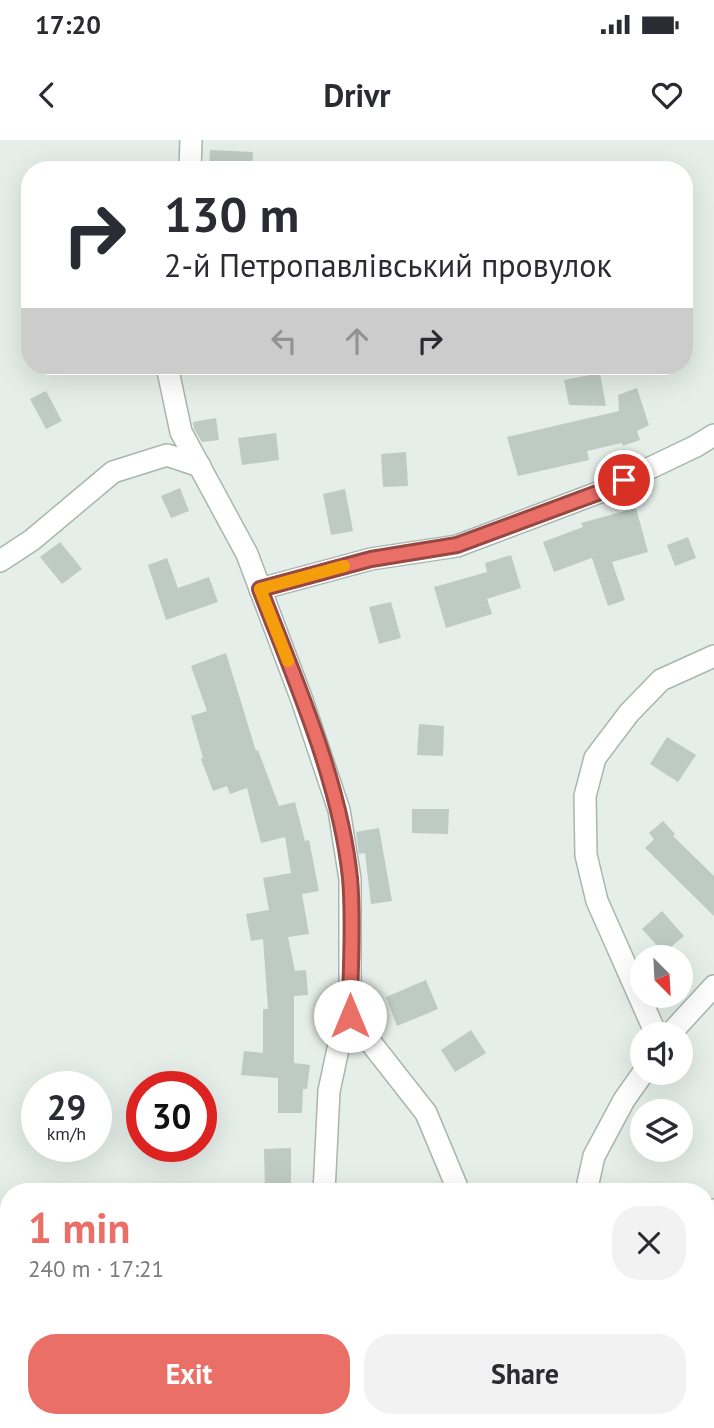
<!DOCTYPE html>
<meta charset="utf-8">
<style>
:root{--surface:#fff;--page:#f2f2f3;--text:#2b2b33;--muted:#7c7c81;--accent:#ea6f67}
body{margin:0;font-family:"PT Sans",sans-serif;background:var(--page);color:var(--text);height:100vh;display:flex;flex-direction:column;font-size:26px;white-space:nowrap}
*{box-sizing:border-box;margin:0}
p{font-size:23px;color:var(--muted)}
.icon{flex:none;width:38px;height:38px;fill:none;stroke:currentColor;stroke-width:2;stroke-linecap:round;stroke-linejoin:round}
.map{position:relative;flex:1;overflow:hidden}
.details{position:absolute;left:0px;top:1043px;width:714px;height:245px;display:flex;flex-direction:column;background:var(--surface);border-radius:28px 28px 0 0;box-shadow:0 7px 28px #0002}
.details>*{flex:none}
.guide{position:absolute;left:21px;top:21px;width:672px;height:214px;border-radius:28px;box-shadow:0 7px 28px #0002;background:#fff;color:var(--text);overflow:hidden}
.needle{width:46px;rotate:156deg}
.tools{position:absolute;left:630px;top:805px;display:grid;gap:14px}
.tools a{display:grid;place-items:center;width:63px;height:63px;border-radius:50%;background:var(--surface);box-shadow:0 7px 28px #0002;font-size:35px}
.speed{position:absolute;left:21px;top:931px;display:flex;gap:14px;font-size:35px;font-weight:700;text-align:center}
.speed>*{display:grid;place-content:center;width:91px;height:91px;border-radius:50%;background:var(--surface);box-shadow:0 7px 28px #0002;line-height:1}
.speed small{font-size:18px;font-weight:400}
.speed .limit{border:10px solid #d22;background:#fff;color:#111}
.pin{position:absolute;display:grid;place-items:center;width:60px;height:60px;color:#fff;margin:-30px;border:4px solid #fff;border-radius:50%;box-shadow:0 2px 7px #0007}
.me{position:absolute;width:77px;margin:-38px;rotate:0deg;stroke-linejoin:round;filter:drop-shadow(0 0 5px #0008)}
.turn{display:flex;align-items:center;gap:24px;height:147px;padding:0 28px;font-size:32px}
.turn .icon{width:91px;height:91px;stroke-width:2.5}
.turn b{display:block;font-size:49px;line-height:60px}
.lanes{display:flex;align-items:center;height:66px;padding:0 28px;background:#0003;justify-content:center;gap:35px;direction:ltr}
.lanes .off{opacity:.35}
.round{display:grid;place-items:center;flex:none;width:74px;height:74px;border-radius:28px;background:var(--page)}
.headline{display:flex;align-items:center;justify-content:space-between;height:119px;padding:0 28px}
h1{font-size:42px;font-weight:700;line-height:52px;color:var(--accent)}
.primary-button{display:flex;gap:14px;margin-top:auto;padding:14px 28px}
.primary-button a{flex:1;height:80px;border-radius:28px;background:var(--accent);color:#fff;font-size:28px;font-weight:700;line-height:80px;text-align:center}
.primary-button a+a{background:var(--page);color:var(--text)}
.status{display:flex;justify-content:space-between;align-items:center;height:49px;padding:0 35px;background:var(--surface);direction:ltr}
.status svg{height:19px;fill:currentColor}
header{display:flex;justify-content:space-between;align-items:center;height:91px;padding:0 28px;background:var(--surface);font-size:32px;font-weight:700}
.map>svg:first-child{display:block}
</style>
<div class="status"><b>17:20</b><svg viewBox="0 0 49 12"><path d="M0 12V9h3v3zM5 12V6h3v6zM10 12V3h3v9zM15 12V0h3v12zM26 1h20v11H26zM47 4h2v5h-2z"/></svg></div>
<header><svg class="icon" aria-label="back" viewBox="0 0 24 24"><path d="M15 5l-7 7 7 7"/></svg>Drivr<svg class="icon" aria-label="heart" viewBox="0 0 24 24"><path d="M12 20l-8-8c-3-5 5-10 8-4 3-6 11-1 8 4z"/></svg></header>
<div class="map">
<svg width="714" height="1288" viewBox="0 0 714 1288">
<rect width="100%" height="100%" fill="#e5eee9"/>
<!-- building -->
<g fill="#becbc4">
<path d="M210,10L253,12L252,30H209Z"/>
<path d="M600,233L606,266L569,265L564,240Z"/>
<path d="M637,248L649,285L637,291L640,300L623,306L622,303L587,311L589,320L518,336L507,297L619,271L618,255Z"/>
<path d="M46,251L62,281L46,289L30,259Z"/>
<path d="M216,278L219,300L202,302L194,289L193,282Z"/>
<path d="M276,293L279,320L242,325L238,298Z"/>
<path d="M406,312L408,346L383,347L381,314Z"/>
<path d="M180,348L189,371L171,378L161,356Z"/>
<path d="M345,349L353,391L331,395L323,354Z"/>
<path d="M636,368L648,412L612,422L625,460L608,466L592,418L554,432L543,402L583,387L581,383Z"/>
<path d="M688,397L696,418L675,426L667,405Z"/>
<path d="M60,402L82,429L62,444L40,417Z"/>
<path d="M511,415L521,448L487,459L492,474L446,488L434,447L487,432L485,423Z"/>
<path d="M167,418L178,448L209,437L218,462L166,480L148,425Z"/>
<path d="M391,462L401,498L379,504L369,467Z"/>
<path d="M226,513L256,611L258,610L279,666L295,662L305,701L309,700L319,751L302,754L309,794L288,797L295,831L306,830L308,855L294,856V923L310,925L307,949H303L302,973H278V938L241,935L244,911L263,913V869H268L263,799L251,801L246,774L269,770L263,738L291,733L285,697L261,703L247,648L230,654L227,646L213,651L201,619L203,618L191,576L207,571L191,526Z"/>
<path d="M419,584L444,586L443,616L417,615Z"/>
<path d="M667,597L696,615L678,642L650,624Z"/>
<path d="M412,669H449L448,694L412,693Z"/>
<path d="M663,681L675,694L673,696L714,736V776L645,708L654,699L649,693Z"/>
<path d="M379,688L392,761L371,764L365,713L359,714L356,692Z"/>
<path d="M662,771L684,796L664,813L642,789Z"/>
<path d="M426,840L438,869L397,886L386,857Z"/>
<path d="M471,890L486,913L455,932L441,910Z"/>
<path d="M291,1008V1052H265L264,1009Z"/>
</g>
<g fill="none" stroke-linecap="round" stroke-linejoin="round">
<defs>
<g id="minor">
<path d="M190,30L191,0"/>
<path d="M167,226L181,292L247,414L302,560L339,670L350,739V876L426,973L459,1052"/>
<path d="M0,421L32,400L113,332L167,315L200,326"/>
<path d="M260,449L371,419L457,406L600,352L696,306L714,295"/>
<path d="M656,894L597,761L586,715L585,656L595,618L629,573L661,540L714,516"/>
<path d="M670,894L714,846"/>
<path d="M324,1052L329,951L338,909L350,876"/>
<path d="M586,1052L594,1016L624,960L643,933"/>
<path d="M705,1074L714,1070"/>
<path d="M0,1188L9,1191"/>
<path d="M49,1279L52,1288"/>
<path d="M299,1288L301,1279"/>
<path d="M431,1288L441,1279"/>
<path d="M535,1288L536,1279"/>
</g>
</defs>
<!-- minor casing -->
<use href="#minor" stroke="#a8b6af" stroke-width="24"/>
<!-- minor -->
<use href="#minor" stroke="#fff" stroke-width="21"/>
</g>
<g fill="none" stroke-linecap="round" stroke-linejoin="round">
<defs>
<path id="route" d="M350,876C350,831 354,782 350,738C340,641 295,540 260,449L371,419L457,405L600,352L624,340"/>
</defs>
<!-- route casing -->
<use href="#route" stroke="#984843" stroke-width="18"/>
<!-- route -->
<use href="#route" stroke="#ea6f67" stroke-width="12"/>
<!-- slow -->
<path stroke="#f59e0b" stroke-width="12" d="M288,521L260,449L344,426"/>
</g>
</svg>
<div class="tools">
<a><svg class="needle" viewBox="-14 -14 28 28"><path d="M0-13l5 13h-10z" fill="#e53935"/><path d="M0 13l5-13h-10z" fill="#7c7c81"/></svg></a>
<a><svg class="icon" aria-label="sound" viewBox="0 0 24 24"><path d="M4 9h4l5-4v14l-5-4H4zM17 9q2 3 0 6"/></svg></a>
<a><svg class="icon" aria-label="layers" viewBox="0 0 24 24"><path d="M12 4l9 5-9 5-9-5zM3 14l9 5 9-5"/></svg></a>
</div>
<div class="speed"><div>29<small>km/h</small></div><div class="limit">30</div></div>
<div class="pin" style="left:624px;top:340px;background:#d93025"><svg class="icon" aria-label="arrive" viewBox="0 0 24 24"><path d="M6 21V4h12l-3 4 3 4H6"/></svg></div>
<svg class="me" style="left:350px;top:876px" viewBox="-20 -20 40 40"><circle r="19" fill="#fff"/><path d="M0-13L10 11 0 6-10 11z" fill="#ea6f67"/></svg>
<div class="guide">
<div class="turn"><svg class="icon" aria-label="right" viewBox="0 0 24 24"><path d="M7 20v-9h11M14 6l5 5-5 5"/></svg><div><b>130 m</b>2-й Петропавлівський провулок</div></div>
<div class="lanes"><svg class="icon off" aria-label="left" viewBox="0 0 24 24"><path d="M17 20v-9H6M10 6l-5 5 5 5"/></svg><svg class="icon off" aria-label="ahead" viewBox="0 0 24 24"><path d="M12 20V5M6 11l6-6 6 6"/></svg><svg class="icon" aria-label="right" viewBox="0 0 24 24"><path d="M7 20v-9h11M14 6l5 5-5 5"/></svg></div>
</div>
<section class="details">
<div class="headline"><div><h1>1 min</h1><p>240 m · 17:21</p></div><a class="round"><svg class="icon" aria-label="close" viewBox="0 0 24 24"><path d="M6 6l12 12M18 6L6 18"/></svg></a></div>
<div class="primary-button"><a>Exit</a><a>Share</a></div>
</section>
</div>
